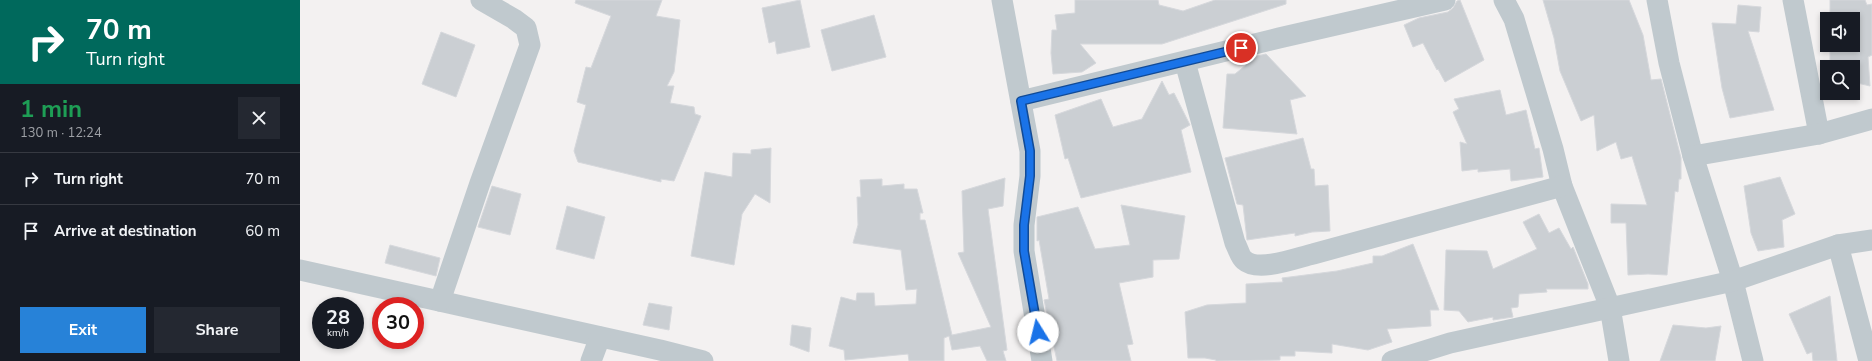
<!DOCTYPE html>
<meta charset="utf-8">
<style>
:root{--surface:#171b24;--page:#242831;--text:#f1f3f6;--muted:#9ea1a6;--line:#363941;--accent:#2782d8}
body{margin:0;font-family:"Nunito Sans",sans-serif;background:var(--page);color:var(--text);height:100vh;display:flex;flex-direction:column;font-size:15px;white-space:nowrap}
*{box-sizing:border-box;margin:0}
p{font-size:13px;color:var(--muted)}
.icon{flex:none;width:22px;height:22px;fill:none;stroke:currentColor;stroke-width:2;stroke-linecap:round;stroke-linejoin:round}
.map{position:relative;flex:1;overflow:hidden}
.side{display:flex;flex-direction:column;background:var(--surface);width:300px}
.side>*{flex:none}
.banner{background:#00695c;color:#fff;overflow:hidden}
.tools{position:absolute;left:1520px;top:12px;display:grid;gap:8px}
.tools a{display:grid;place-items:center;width:40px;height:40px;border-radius:0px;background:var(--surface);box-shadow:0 2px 6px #0003;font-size:20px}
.speed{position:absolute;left:12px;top:297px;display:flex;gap:8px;font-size:20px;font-weight:700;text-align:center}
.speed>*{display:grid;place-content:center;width:52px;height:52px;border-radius:50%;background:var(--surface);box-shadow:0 2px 6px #0003;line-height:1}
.speed small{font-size:10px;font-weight:400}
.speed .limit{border:6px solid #d22;background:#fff;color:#111}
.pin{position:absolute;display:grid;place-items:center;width:34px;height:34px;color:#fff;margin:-17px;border:2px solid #fff;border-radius:50%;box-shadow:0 1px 4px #0007}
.me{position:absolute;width:44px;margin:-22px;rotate:351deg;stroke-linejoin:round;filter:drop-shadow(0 0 3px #0008)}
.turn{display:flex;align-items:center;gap:14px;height:84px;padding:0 20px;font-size:18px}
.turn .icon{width:52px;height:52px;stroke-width:2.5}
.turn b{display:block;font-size:28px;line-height:34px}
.round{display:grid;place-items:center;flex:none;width:42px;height:42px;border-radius:0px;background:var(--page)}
.headline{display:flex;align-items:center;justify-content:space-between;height:68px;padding:0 20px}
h1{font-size:24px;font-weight:700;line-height:30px;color:#1e9e55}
.button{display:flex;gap:8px;margin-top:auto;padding:8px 20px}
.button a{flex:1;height:46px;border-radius:0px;background:var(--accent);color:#fff;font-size:16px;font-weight:700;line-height:46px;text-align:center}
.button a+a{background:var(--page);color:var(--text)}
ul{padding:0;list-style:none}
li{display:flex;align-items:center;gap:12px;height:52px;padding:0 20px;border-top:1px solid var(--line)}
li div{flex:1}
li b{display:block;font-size:15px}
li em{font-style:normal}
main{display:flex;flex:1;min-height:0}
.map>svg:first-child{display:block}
</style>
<main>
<section class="side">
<div class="banner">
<div class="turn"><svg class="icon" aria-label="right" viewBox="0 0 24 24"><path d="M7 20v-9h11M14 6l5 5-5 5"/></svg><div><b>70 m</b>Turn right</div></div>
</div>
<div class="headline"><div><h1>1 min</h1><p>130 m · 12:24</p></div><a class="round"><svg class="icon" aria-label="close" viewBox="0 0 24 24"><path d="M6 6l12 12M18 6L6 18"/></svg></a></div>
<ul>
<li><svg class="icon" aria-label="right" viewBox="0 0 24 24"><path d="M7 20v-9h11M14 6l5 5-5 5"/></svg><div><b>Turn right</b></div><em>70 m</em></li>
<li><svg class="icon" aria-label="arrive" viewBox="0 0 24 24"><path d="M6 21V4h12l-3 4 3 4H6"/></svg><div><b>Arrive at destination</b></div><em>60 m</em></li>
</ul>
<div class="button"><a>Exit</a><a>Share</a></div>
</section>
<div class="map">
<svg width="1572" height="361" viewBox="0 0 1572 361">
<rect width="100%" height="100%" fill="#f3f1f1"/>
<!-- building -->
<g fill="#cbcfd3" stroke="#d6d8dc">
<path d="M276,0H362L356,16L380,20L374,72L367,86H374L370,103L394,107L395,114L401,116L374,181L361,179V182L278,162L274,151L286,105L277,102L286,67L291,68L311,16L275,3Z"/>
<path d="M500,0L510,47L477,54L475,41L469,43L462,8Z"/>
<path d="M775,0H858L859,5L883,11L915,0H986V4L862,44H780L796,63L782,72L753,74L751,53L752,30H757L755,15L775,13Z"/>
<path d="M1160,0L1184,60L1145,82L1138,69L1137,70L1123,43L1113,47L1104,25L1119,18L1148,12L1153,8L1157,1Z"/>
<path d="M1243,0H1329L1343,35L1351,80L1361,79L1381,158V179H1379L1378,192L1375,191L1367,275L1348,274L1328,275L1326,223H1311V204L1347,205L1332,156L1321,159L1316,142L1297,151L1294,115L1281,121L1260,71L1254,38Z"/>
<path d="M1530,0H1565L1567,5L1572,4V55L1568,57L1570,86L1553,82V67H1537V62H1530V45H1553V19H1530Z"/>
<path d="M1438,5L1461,7L1459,32L1448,31L1474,110L1430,118L1422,88L1412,23L1436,24Z"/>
<path d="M574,15L586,57L532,71L521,30Z"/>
<path d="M141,32L175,45L156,97L122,84Z"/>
<path d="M966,54L1006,96L990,100L997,134L923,128L927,74H935L957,56Z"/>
<path d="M862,81L869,95L874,93L890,125L881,130L891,172L781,198L768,158L765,159L755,115L801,99L813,127L842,119Z"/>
<path d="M1200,90L1206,115L1226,110L1235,149L1239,148L1243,177L1211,181L1210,169L1178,172V169L1162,171L1160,142L1167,144L1153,112L1159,109L1154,99Z"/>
<path d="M1003,138L1011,169H1014L1015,186L1028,185L1030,231L1012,232L995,236V233L947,240L943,205L937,204L925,158Z"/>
<path d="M471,148L470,203L455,194L442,214L434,265L391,256L405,172L432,177L433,153L451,154V150Z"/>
<path d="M1480,177L1495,214L1482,220L1484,247L1458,251L1451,233L1444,186Z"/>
<path d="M705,178L703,206L688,209L707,350L703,351L706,361H687L680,346L652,350L649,336L644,338V361H609L608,354L545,360L544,350L529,346L541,297L556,301L557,293H574L575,306L616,304L617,289L606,290L601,250L553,243L558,225L557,197H561L560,180L582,179V186L604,184V189H617L623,213H620V220H625L652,335L691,327L658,253L664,252L662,191Z"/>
<path d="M192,186L221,194L210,235L178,227Z"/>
<path d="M821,205L885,216L879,259L853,260V277L819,283L833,344L827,345L831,361H757L744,300L749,299L739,240L737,241V217L778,207L795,249L830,245Z"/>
<path d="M267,206L305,217L294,259L256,249Z"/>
<path d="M1239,214L1249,233L1259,228L1271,249L1273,247L1288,284V289H1246L1247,292L1219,294L1218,307L1211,308L1213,317L1193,320V317L1168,322L1159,311L1144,310L1146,250L1187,251L1193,269L1237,249L1223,222Z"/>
<path d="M1113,244L1139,310H1130L1131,326L1087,329L1092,342L1068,350L1032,344V353L995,351V356H980V360L916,361V360L905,358H888L885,312L907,305L946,303V284L983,282L982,278L1037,271L1073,263V256H1082Z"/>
<path d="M90,245L140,258L136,276L85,263Z"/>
<path d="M1530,296L1537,361H1513L1512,352L1507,354L1489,314Z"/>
<path d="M349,303L372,307L369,330L343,325Z"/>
<path d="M492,325L511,328L509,352L490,345Z"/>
<path d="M1373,325L1406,328L1421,326L1415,361H1360Z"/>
</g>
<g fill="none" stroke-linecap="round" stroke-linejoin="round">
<!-- minor -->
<g stroke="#c0c9ce" stroke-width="21">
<path d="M702,0L730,151V176L724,225V251L742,361"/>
<path d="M1204,0L1214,19L1253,149L1262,186L1310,307L1319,361"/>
<path d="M1357,0L1369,63L1393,156L1433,281L1453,361"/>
<path d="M1493,0L1519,134"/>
<path d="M885,62L935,243C938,248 940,257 944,260C958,273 996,258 1013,254L1262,186"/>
<path d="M721,101L979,38L1145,0"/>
<path d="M1393,156L1519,134L1572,119"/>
<path d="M1538,245L1569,361"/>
<path d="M0,270L360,350L403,361"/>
<path d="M140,301L180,183L230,45L226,28L214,19L181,0"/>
<path d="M291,361L300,337"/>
<path d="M1092,361L1150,343L1433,281L1538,245L1572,240"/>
</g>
</g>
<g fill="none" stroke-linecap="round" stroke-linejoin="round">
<defs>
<path id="route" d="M738,332L724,251V225L730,176V151L721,101L941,48"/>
</defs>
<!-- route casing -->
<use href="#route" stroke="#114b97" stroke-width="10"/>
<!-- route -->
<use href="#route" stroke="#1a73e8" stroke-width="7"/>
</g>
</svg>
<div class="tools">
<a><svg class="icon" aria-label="sound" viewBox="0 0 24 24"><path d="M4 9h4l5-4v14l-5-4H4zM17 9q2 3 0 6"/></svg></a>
<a><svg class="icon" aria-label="search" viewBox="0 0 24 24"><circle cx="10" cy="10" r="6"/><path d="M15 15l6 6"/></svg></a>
</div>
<div class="speed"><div>28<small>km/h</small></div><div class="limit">30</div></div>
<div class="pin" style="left:941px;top:48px;background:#d93025"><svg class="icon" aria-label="arrive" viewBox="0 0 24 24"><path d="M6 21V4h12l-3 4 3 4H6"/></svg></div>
<svg class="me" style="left:738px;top:332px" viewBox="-20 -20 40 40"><circle r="19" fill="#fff"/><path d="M0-13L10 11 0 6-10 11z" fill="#1a73e8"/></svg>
</div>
</main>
